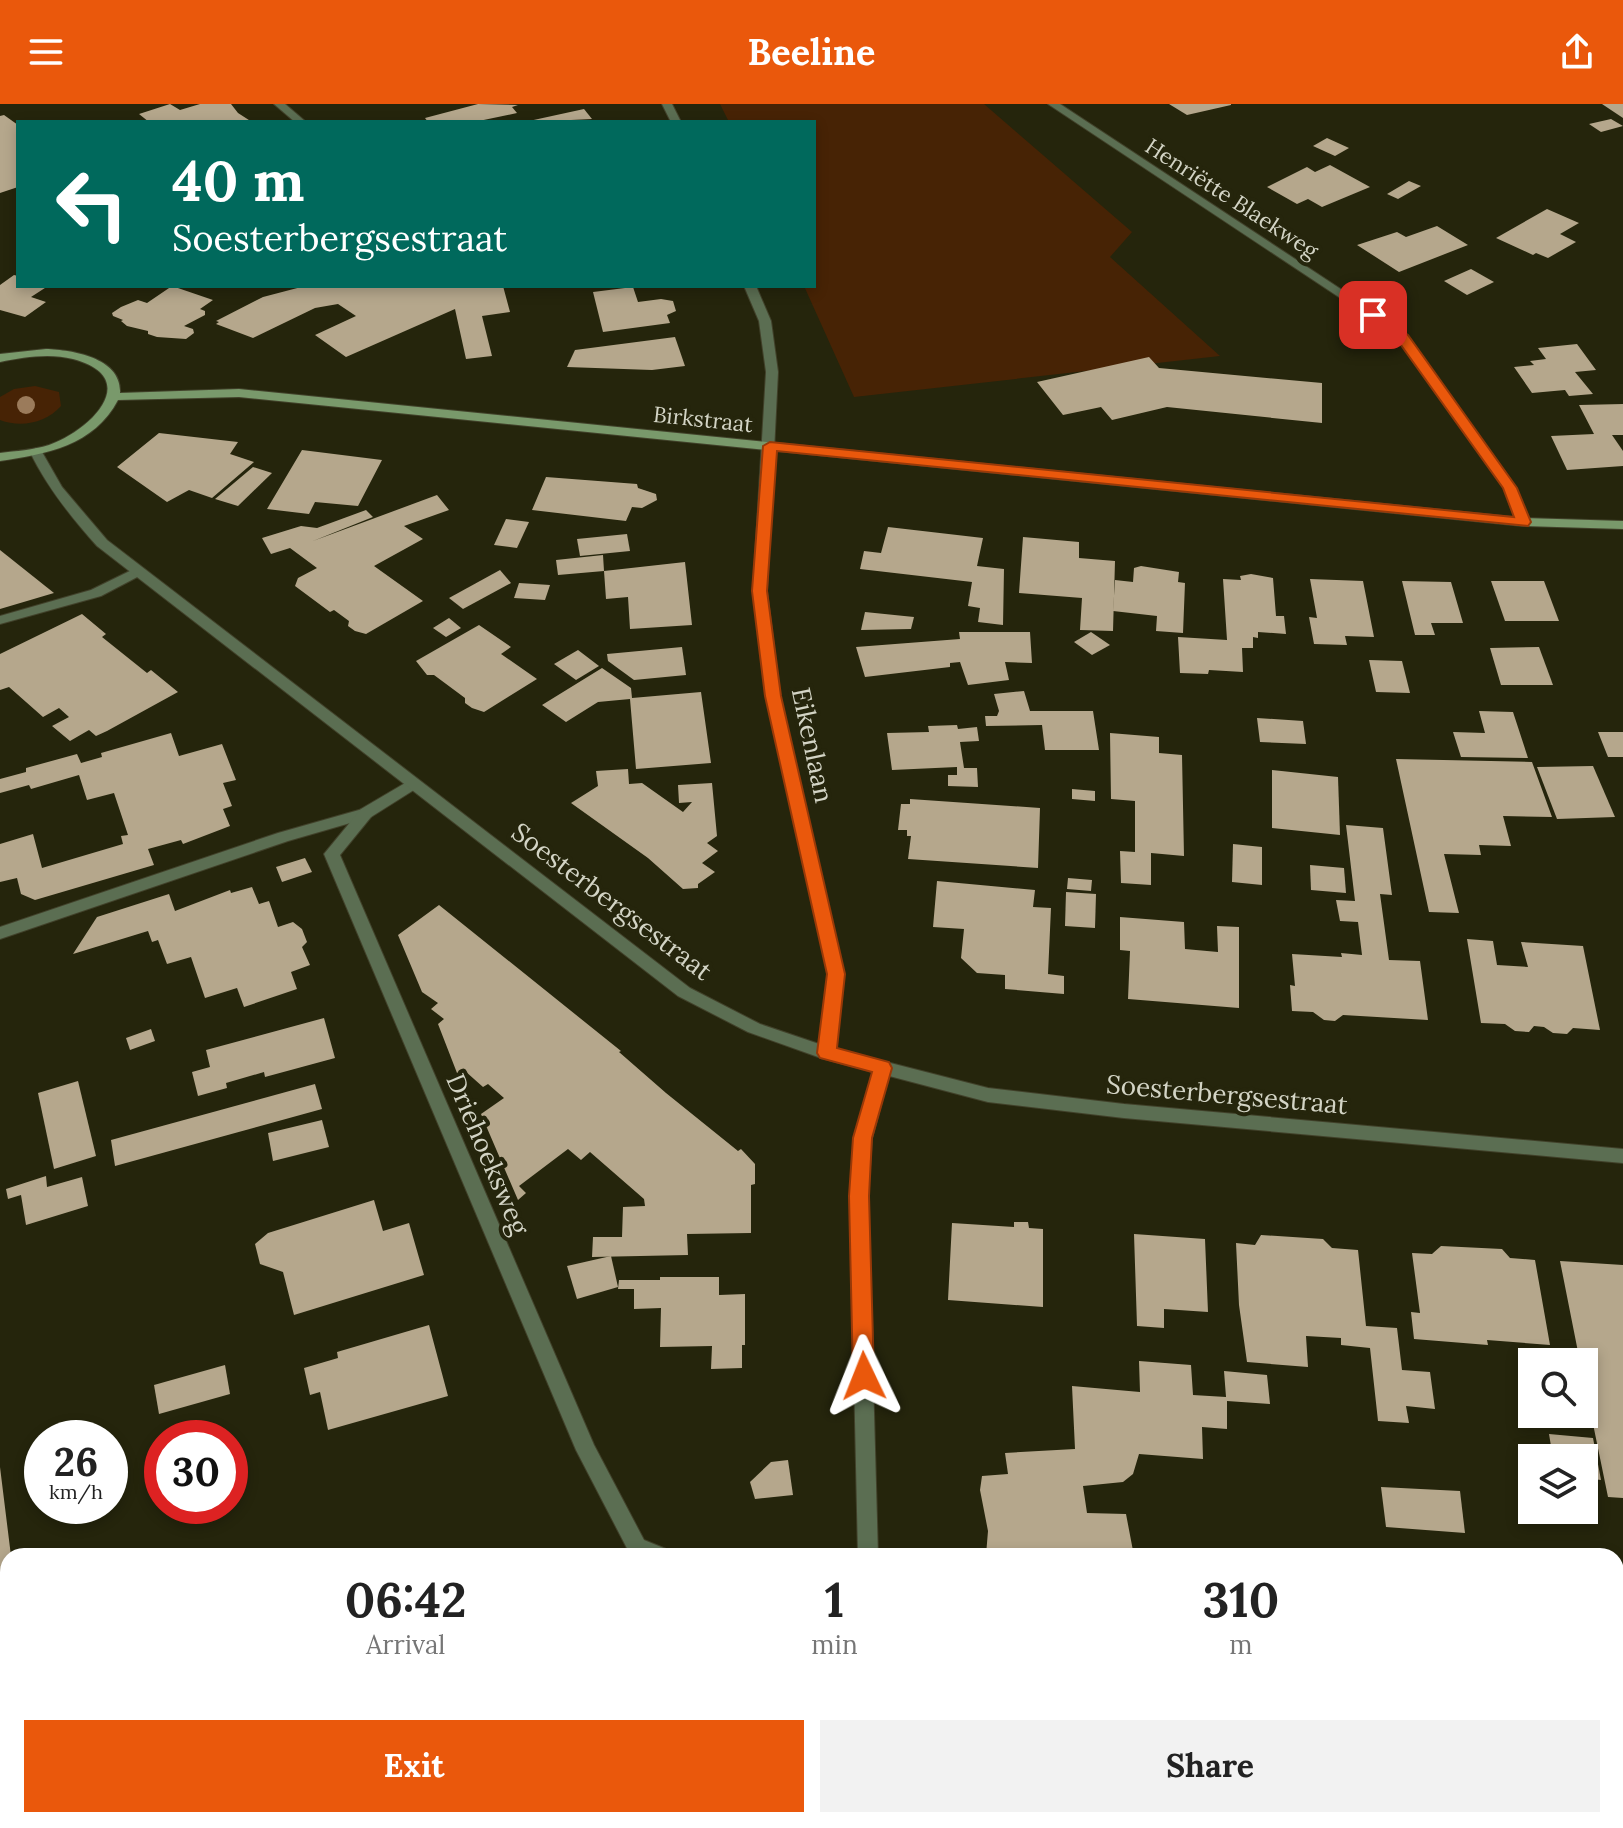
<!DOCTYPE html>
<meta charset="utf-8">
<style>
:root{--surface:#fff;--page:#f2f2f2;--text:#222;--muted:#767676;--accent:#ea580c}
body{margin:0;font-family:Lora,serif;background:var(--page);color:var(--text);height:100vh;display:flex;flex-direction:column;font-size:30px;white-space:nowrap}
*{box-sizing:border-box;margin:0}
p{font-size:26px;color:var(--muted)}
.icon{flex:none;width:44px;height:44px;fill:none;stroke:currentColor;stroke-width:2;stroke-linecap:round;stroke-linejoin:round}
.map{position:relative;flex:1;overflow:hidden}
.sheet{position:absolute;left:0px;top:1444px;width:1624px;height:280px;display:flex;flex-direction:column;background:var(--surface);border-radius:24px 24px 0 0;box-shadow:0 4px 12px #0003}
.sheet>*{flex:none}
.guide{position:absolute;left:16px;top:16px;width:800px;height:168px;border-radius:0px;box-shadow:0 4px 12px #0003;background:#00695c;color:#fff;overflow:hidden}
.fabs{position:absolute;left:1518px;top:1244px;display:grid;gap:16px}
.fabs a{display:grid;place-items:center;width:80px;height:80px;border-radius:0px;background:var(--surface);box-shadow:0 4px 12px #0003;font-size:40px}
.speed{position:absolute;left:24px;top:1316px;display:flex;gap:16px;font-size:40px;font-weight:700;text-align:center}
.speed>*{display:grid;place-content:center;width:104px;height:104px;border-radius:50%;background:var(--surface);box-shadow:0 4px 12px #0003;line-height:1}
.speed small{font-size:20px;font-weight:400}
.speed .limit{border:12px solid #d22;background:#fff;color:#111}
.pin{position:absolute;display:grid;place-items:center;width:68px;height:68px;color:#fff;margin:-34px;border-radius:16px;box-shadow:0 4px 12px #0006}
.me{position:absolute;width:88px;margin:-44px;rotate:358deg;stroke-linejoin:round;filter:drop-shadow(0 0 6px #0008)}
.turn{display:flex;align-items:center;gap:28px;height:168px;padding:0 24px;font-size:36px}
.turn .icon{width:104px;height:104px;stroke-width:2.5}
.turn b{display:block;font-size:56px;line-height:68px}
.eta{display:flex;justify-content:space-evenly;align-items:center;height:136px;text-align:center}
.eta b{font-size:48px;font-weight:700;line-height:56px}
.cta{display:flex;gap:16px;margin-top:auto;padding:16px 24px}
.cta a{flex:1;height:92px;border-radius:0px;background:var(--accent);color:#fff;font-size:32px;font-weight:700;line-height:92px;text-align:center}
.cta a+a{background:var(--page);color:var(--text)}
header{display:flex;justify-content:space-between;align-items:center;height:104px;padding:0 24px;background:var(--accent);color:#fff;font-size:36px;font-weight:700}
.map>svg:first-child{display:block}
</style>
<header><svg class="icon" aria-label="menu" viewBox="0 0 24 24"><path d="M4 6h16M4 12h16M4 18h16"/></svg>Beeline<svg class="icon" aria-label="share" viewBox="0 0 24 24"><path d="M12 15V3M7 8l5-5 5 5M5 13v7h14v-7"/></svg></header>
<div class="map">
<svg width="1623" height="1724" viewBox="0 0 1623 1724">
<rect width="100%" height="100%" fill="#25250c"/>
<!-- green -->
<g fill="#472305">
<path d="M720,0H984L1132,128L1110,153L1220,252L854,293L804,182H814V18H729Z"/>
<path d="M35,282L59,288L61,302C46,319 21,324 0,316V293L14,285Z"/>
</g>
<!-- building -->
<g fill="#b5a78c">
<path d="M170,0L180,6L200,0H231L238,9L252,18H149L139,10Z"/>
<path d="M478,0L518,1L512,3L517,9L474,18H428L425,14Z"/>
<path d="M1169,0H1231V1L1187,11Z"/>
<path d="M1602,0H1623V14Z"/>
<path d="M584,5L592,15L529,18V17Z"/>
<path d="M4,11L18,21V83L0,89V12Z"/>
<path d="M1611,15L1623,22L1601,28L1589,20Z"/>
<path d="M1327,34L1349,44L1335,52L1313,42Z"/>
<path d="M1330,61L1370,83L1322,103L1308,95L1297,100L1267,83L1307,63L1315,68Z"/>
<path d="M1409,77L1421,82L1398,95L1387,90Z"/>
<path d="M1547,105L1579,119L1560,130L1576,138L1548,154L1536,149L1533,151L1496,134Z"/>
<path d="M1437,122L1468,141L1399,168L1357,141L1397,128L1406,133Z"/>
<path d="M1471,165L1494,178L1467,191L1444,177Z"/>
<path d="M14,171L18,172V182H48L31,193L46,198L25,213L0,206V181Z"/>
<path d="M172,182L213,196L200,205L205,207V211L184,222L193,225L194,229L186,235L157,233L148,230V227L127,222L121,217L123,216L113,212L112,209L121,203L138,196L147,199Z"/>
<path d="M305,182H503L510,208L482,212L492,252L466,255L455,205L346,253L315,231L356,212L338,200L315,204L253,234L216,220L219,218L216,217L263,193Z"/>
<path d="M633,183L638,198L661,195L673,197L676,207L667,211L670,219L603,228L593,188Z"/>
<path d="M675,233L685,262L652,266L567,263L575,246Z"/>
<path d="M1577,240L1596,266L1575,268L1593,290L1569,292L1565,286L1532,289L1514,263L1534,261L1530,257L1546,255L1538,244Z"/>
<path d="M1149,253L1159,264L1322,279V319L1167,303L1112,316L1101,303L1063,311L1037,278Z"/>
<path d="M1623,300V331H1612L1623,347V362L1567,366L1551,332L1594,330L1579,301Z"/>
<path d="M159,329L238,338L230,350L254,358L212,394L189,386L167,398L117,363Z"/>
<path d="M302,346L382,356L358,402L315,398L309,410L267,405Z"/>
<path d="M253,363L272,369L238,402L215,395Z"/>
<path d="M546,373L637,380L638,384L656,390L657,396L642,404L632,403L626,417L532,406Z"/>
<path d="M437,391L449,406L404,422L423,435L374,462L423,497L366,530L355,527L348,522L349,517L334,506L330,508L295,482L298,474L317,464L290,444L271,450L262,434L301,422L317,424L366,406L373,413L313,437Z"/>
<path d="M506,415L529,418L517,444L494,441Z"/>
<path d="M888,423L983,434L977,462L1004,465L1003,521L978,518L980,504L968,502L972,478L860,465L864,447L881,449Z"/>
<path d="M627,430L630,447L580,452L577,435Z"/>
<path d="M1023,433L1079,438V454L1115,457L1113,527L1080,526L1082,494L1019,489Z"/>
<path d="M0,446L54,489L0,505Z"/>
<path d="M603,451L604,467L685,458L692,521L630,525L628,493L606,495L604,467L558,471L556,456Z"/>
<path d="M1141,462L1179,468L1178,478L1185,479L1183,529L1156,527L1157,512L1113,507L1115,476L1133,478L1134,464Z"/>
<path d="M500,466L511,479L463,505L449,494Z"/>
<path d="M1251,470L1273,474L1276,512H1284L1286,530L1258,528V534L1253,533V544H1242L1243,568L1209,566L1208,570L1180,569L1178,533L1227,536L1223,475L1241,476L1240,472Z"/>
<path d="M1310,475L1363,477L1374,533L1345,532L1347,541L1314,540L1309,513L1317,514Z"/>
<path d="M1402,477L1451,478L1463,519H1431L1435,531H1415Z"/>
<path d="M1491,477H1544L1559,517H1505Z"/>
<path d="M519,479L550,481L545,496L514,494Z"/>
<path d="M865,508L914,513L911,525L861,526Z"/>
<path d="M82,510L106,530L102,533L147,569L151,566L178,588L107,627L96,632L89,626L70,637L52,622L69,613L59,604L43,613L9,583L0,586V550Z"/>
<path d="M449,514L461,524L446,533L433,524Z"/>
<path d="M479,521L511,543L501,550L537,575L484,608L472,604L465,599V594L434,571H427L416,557Z"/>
<path d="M959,528H1030L1032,559L1005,558L1009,576L968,581L960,558L950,559V563L865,573L856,543L960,535Z"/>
<path d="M1091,528L1110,541L1092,551L1074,538Z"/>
<path d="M682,543L686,571L634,576L608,557L607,550Z"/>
<path d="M1539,543L1553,581H1501L1490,544Z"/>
<path d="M578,546L599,562L576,576L554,560Z"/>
<path d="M1369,556L1402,557L1410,589L1376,588Z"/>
<path d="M602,564L631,584L632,594L701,588L711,659L636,665L630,595L598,598L566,618L542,601Z"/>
<path d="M1024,587L1030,607H1093L1099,646H1045L1042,621L986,622L985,612H997L999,607L994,590Z"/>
<path d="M1479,607L1513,608L1528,654L1461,653L1453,628L1485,629Z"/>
<path d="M1257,614L1303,617L1306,640L1260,638Z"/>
<path d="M957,621L958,625L977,623L979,637L960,638L964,664H977L978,683L948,682V671H957V663L892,666L887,629L929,628L928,622Z"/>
<path d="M1598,628H1623V653H1608Z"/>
<path d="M171,629L179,652L222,640L236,676L223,679L232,702L223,705L230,722L183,740L181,736L148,745L154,761L35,796L21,790L17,774L0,778V740L33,730L42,764L123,740L121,732L128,731L114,689L87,696L79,671L31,685L29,681L0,689V675L26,668V664L77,650L81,659L102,653L101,649Z"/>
<path d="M1110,629L1159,633V649L1182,651L1184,752L1151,749V781L1121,779L1120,747L1135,748V697L1111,695Z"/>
<path d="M1396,655L1532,658L1552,713L1503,712L1511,742L1479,741L1481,751L1444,750L1459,809L1429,808Z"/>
<path d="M1593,662L1615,713L1557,715L1537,663Z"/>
<path d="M628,665L629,680L642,679L683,708L692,698L679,699L678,681L712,679L717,732L707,739L718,747L702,759L715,768L698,780V784L683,785L648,754L571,699L598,682L596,667Z"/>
<path d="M1272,666L1338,673L1340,731L1272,724Z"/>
<path d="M1072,685L1095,687V697L1072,695Z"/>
<path d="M910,695L1040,704L1038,764L908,755L911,732H907V726H898L901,700H910Z"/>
<path d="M1346,721L1383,724L1392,791L1380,790L1389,856L1420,857L1428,916L1343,911L1335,917L1324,916L1313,908L1292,907L1290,881L1295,882L1292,850L1342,853L1341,849L1362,851L1358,818L1340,817L1336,796L1355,797Z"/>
<path d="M1233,740L1262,743V781L1232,778Z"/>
<path d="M305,754L312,768L282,778L276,763Z"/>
<path d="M1310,761L1344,764L1346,789L1311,786Z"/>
<path d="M1068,774L1092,776L1091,787L1067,785Z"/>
<path d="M937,777L1035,786L1033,803L1051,804L1048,870L1064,872V890L1005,885V871L977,869L961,854L964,825L933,823Z"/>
<path d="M252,783L259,800L269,797L278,823L293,818L302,825L307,838L302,843L310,861L291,868L297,885L244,903L237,884L205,894L191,853L167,860L158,836L152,838L148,827L73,850L97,813L169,790L175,807L230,786L231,789Z"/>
<path d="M1066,788L1096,790L1095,824L1065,822Z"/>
<path d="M439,801L621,947L619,948L666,989L738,1047L741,1045L755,1060V1080L751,1081V1129L687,1130L688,1151L592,1153L593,1133H622L623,1103L645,1102L644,1095L590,1048L581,1056L568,1045L519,1082L526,1089L518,1096L481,1010L504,994L488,980L483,983L465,967L457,969L438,920L444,915L431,905L438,899L422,888L398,831Z"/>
<path d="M1120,813L1184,818L1185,845L1218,848L1217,822L1239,823V904L1128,895L1130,847L1120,846Z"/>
<path d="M1467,835L1493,837L1497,861L1528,863L1521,838L1583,842L1600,926L1573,924L1567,930L1553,929L1544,923L1534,922L1529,928L1515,927L1505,920L1481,919Z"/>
<path d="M324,914L335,954L265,973L264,968L226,979L227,984L198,992L192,968L210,963L206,946Z"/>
<path d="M151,925L155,937L130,946L126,934Z"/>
<path d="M78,977L96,1052L54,1065L38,989Z"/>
<path d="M315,980L322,1005L115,1062L111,1036Z"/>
<path d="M322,1016L329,1043L273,1057L268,1029Z"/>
<path d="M46,1072L47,1083L82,1073L88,1102L26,1121L21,1091L8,1095L6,1085Z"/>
<path d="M374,1096L383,1127L409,1119L424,1171L294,1211L283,1168L260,1160L255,1140L268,1129Z"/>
<path d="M1014,1118H1028L1029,1124L1043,1125V1203L948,1196L952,1119L1014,1123Z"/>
<path d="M1134,1130L1205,1135L1208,1208L1164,1205V1224L1137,1222Z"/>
<path d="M1261,1131L1323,1135L1332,1144L1358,1146L1366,1222L1397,1224L1402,1266L1430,1268L1435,1305L1406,1302L1409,1319L1378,1317L1370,1244L1341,1241V1234L1306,1232L1308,1263L1247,1258L1239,1201L1236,1139L1255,1141Z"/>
<path d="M1441,1142L1502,1145L1510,1154L1535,1156L1550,1241L1487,1236L1488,1241L1414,1235L1411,1208L1420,1209L1412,1149L1432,1150Z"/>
<path d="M611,1152L618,1183L577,1195L567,1162Z"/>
<path d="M1560,1157L1623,1161V1394L1608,1393L1584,1276V1258H1580Z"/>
<path d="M660,1173H719V1191L745,1190V1241H742V1264L711,1265L712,1242L660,1243L661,1204L634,1205V1185H618L619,1176H660Z"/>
<path d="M429,1221L448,1292L328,1326L320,1288L310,1291L304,1264L338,1254L337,1248Z"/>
<path d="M1139,1257L1191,1261L1193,1291L1226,1293L1224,1267L1267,1271L1270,1300L1227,1297V1325L1202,1323L1203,1355L1139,1350L1133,1370L1123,1378L1083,1382L1087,1409L1126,1410L1134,1452L986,1451L988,1427L980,1386L982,1372L1008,1370L1005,1349L1075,1345L1072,1282L1140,1288Z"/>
<path d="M225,1261L230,1290L159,1310L154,1281Z"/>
<path d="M1549,1330L1593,1334L1601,1376L1584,1374V1354H1553Z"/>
<path d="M788,1356L793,1391L755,1395L750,1378L771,1358Z"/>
<path d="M0,1363L11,1452H8V1466L0,1468Z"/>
<path d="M1381,1383L1460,1387L1465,1429L1386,1423Z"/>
<path d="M484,1716H531L530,1724H483Z"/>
<rect x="634" y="1716" width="105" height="8"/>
</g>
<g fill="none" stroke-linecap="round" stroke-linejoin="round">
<defs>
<g id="service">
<path d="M138,463L145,467L143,470L101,492L0,520V512L91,486Z"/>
<path d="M366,704L371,705L373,709L371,713L288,737L0,835V823L278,729Z"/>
<path d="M1616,1707L1620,1708L1623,1724H1603L1601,1716H1616Z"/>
</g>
<g id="minor">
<path d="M274,0H285L306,18H295Z"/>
<path d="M662,0H672L681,18H671Z"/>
<path d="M1048,0H1060L1377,209L1407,232L1516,384L1529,418L1528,421H1518L1504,384L1399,236L1369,213Z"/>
<path d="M744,182H756L771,217L778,268L767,487L780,592L844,870L835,949L833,954H821L819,949L828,870L766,592L753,487L766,268L759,217Z"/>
<path d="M412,675L419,680L417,684L371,713L340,751L594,1341L644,1436L666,1445L669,1452H636L630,1450L576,1346L324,750L361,705Z"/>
<path d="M883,957L889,959L891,964L872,1034L868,1092L878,1452H858L850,1092L854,1034L875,964L877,959Z"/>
<path d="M868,1716H890L891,1724H869Z"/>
</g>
<path id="tertiary" d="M36,344L42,348L62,383L107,436L690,884L760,920L828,943L988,984L1124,1000L1623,1045V1059L1124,1014L988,998L821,954L748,928L678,892L97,442C71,413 47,383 30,348Z"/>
<path id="secondary" d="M46,245C73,246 122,254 120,289L239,285L1523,414L1623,417V425L1523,422L239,293L118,296C94,342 46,350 0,357V349C16,347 33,346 49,341C90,327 144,274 73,255C50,249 24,253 0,258V250Z"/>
</defs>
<!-- service casing -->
<use href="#service" stroke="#41412a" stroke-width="2"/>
<!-- minor casing -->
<use href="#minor" stroke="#41412a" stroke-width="2"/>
<!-- tertiary casing -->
<use href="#tertiary" stroke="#41412a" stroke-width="2"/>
<!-- secondary casing -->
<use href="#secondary" stroke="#41412a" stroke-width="2"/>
<!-- service -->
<use href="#service" fill="#5b6e52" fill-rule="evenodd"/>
<!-- minor -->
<use href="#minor" fill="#5b6e52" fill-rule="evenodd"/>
<!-- tertiary -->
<use href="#tertiary" fill="#5b6e52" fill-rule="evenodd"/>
<!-- secondary -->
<use href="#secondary" fill="#79996b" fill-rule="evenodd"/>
</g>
<!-- trees -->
<circle fill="#9b7b5b" cx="26" cy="301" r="9"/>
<!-- route -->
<path fill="#ea580c" stroke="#983908" stroke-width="2" d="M1373,207L1408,231L1517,384L1531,418L1528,422L777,347L767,487L781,592L845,870L837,944L889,958L892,964L872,1034L869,1092L874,1272L871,1279L864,1281L856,1279L853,1272L849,1092L853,1034L872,968L820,954L817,949L827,870L765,592L752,487L763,342L770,338L1514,413L1503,384L1398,237L1367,211Z"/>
<g text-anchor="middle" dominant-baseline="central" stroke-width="8" stroke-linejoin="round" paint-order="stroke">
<!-- far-street labels -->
<g font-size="22" fill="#d3d4c5" stroke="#25250c">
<text transform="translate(1232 94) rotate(33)">Henriëtte Blaekweg</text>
<text transform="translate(703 315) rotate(6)">Birkstraat</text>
</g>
<!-- street labels -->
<g font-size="26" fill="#d3d4c5" stroke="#25250c">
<text transform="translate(813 641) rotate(78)">Eikenlaan</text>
<text transform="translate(612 797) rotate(37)">Soesterbergsestraat</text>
<text transform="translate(1227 990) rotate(5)">Soesterbergsestraat</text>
<text transform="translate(488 1050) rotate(67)">Driehoeksweg</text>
</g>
</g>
</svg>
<div class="fabs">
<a><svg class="icon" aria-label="search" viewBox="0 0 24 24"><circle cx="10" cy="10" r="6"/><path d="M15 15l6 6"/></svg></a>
<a><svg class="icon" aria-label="layers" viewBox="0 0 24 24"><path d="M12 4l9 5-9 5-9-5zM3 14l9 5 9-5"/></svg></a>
</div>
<div class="speed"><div>26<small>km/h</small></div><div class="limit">30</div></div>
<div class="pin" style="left:1373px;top:211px;background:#d93025"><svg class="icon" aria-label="arrive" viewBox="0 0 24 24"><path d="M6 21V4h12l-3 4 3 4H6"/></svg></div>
<svg class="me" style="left:864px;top:1272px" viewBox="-20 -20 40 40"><path d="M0-17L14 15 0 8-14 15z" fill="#ea580c" stroke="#fff" stroke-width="4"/></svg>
<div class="guide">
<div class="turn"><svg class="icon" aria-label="left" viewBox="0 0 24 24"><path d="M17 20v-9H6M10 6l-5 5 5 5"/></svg><div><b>40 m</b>Soesterbergsestraat</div></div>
</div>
<section class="sheet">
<div class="eta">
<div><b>06:42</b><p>Arrival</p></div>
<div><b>1</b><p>min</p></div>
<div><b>310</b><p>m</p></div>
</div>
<div class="cta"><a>Exit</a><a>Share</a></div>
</section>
</div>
